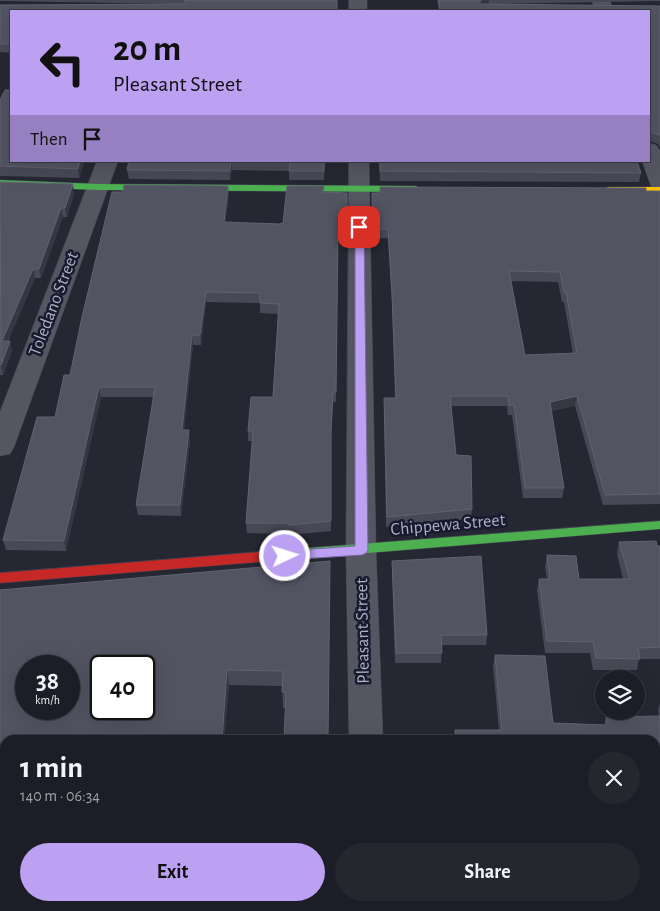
<!DOCTYPE html>
<meta charset="utf-8">
<style>
:root{--surface:#1c1d26;--page:#25262e;--text:#f1f3f6;--muted:#a0a2a7;--line:#3a3b43;--accent:#bca0f2}
body{margin:0;font-family:"Alegreya Sans",sans-serif;background:var(--page);color:var(--text);height:100vh;display:flex;flex-direction:column;font-size:19px;white-space:nowrap}
*{box-sizing:border-box;margin:0}
p{font-size:16px;color:var(--muted)}
.icon{flex:none;width:28px;height:28px;fill:none;stroke:currentColor;stroke-width:2;stroke-linecap:round;stroke-linejoin:round}
.map{position:relative;flex:1;overflow:hidden}
.drawer{position:absolute;left:0px;top:735px;width:660px;height:176px;display:flex;flex-direction:column;background:var(--surface);border-radius:15px 15px 0 0;box-shadow:0 5px 20px #0002,0 0 0 1px var(--line)}
.drawer>*{flex:none}
.guide{position:absolute;left:10px;top:10px;width:640px;height:152px;border-radius:0px;box-shadow:0 5px 20px #0002,0 0 0 1px var(--line);background:#bca0f2;color:#111;overflow:hidden}
.buttons{position:absolute;left:595px;top:670px;display:grid;gap:10px}
.buttons a{display:grid;place-items:center;width:50px;height:50px;border-radius:50%;background:var(--surface);box-shadow:0 5px 20px #0002,0 0 0 1px var(--line);font-size:25px}
.speed{position:absolute;left:15px;top:655px;display:flex;gap:10px;font-size:25px;font-weight:700;text-align:center}
.speed>*{display:grid;place-content:center;width:65px;height:65px;border-radius:50%;background:var(--surface);box-shadow:0 5px 20px #0002,0 0 0 1px var(--line);line-height:1}
.speed small{font-size:12px;font-weight:400}
.speed .limit{border:2px solid #111;border-radius:8px;background:#fff;color:#111}
.pin{position:absolute;display:grid;place-items:center;width:42px;height:42px;color:#fff;margin:-21px;border-radius:10px;box-shadow:0 2px 8px #0006}
.me{position:absolute;width:55px;margin:-28px;rotate:86deg;stroke-linejoin:round;filter:drop-shadow(0 0 4px #0008)}
.turn{display:flex;align-items:center;gap:18px;height:105px;padding:0 20px;font-size:22px}
.turn .icon{width:65px;height:65px;stroke-width:2.5}
.turn b{display:block;font-size:35px;line-height:42px}
.then{display:flex;align-items:center;height:48px;padding:0 20px;background:#0003;gap:10px;font-size:19px}
.round{display:grid;place-items:center;flex:none;width:52px;height:52px;border-radius:26px;background:var(--page)}
.head{display:flex;align-items:center;justify-content:space-between;height:85px;padding:0 20px}
h1{font-size:30px;font-weight:700;line-height:38px}
.action{display:flex;gap:10px;margin-top:auto;padding:10px 20px}
.action a{flex:1;height:58px;border-radius:30px;background:var(--accent);color:#111;font-size:20px;font-weight:700;line-height:58px;text-align:center}
.action a+a{background:var(--page);color:var(--text)}
.map>svg:first-child{display:block}
</style>
<div class="map">
<svg width="660" height="911" viewBox="0 0 660 911">
<rect width="100%" height="100%" fill="#252732"/>
<g fill="none" stroke-linecap="round" stroke-linejoin="round">
<defs>
<g id="street">
<rect x="349" y="0" width="18" height="11"/>
<path d="M592,0H610L613,11H595Z"/>
<path d="M649,143L656,145L660,151V190L652,189L642,161H649Z"/>
<path d="M97,161H118L14,447L10,454L0,456V412Z"/>
<path d="M349,161H369L376,550L383,740H349L346,550Z"/>
<path d="M0,779L5,780V812L0,811Z"/>
<path d="M655,897L660,900V911H604L602,906H655Z"/>
<rect x="350" y="906" width="38" height="5"/>
</g>
<g id="fast">
<path d="M0,180L99,184L416,186L420,189L416,192L99,190L0,186Z"/>
<path d="M660,521V529L295,559L291,557L289,554L291,551L295,549Z"/>
</g>
<path id="slow" d="M609,187H660V193L606,192V188Z"/>
<path id="jam" d="M295,549L299,551L301,554L299,557L295,559L0,583V573Z"/>
</defs>
<!-- street casing -->
<use href="#street" stroke="#42434f" stroke-width="1"/>
<!-- fast casing -->
<use href="#fast" stroke="#42434f" stroke-width="1"/>
<!-- slow casing -->
<use href="#slow" stroke="#42434f" stroke-width="1"/>
<!-- jam casing -->
<use href="#jam" stroke="#42434f" stroke-width="1"/>
<!-- street -->
<use href="#street" fill="#545662" fill-rule="evenodd"/>
<!-- fast -->
<use href="#fast" fill="#4caf50" fill-rule="evenodd"/>
<!-- slow -->
<use href="#slow" fill="#ffc107" fill-rule="evenodd"/>
<!-- jam -->
<use href="#jam" fill="#c62828" fill-rule="evenodd"/>
</g>
<!-- wall -->
<g fill="#484956" fill-rule="evenodd">
<path d="M0,0H337L11,11V53L0,52V5L176,4L0,1Z"/>
<path d="M437,0H660V1L489,4L660,6V149L658,144L650,141L649,145V11H439Z"/>
<path d="M0,100L11,161H85L79,178L0,176Z"/>
<path d="M129,161H325L324,180H289V171L232,170L230,180L129,179L127,170Z"/>
<path d="M379,161H637L641,173L639,182L380,181Z"/>
<path d="M0,182L74,194L67,217H63L41,278H35L8,341L12,351L3,375H0Z"/>
<path d="M646,191H660V504L603,505L575,406L551,411L564,488L562,498H523L512,415H508L507,406H451L456,455L472,509L471,519L386,527L384,408V398H395L392,304L388,238L372,239V193ZM511,281L558,282L562,302H564L573,354L525,355Z"/>
<path d="M324,192L347,193V239H338L336,402H333L331,441V531L289,535V534L247,533L246,523L252,441H248V431L273,397L278,314L260,313V303L206,302L201,345H193L184,430L190,440L181,516L138,515L136,505L154,397H101L66,551L6,550L3,540L55,417L70,375L229,196L225,222L279,224L283,223Z"/>
<path d="M619,542L660,546V659H639L637,670H593L590,653H545L537,590L539,579H547L545,567L547,555L579,579H623L617,554Z"/>
<path d="M330,561L285,708H283L282,686L229,685L224,740H5V756L0,755V590Z"/>
<path d="M392,561L487,635L486,645H442L441,663H395L392,571Z"/>
<path d="M495,655L553,723L604,725L606,717L659,716L658,710L660,703V873H655V740H454L455,730H499L493,666Z"/>
</g>
<!-- shaded-wall -->
<g fill="#353743">
<path d="M481,0H489V4L482,6L479,3Z"/>
<path d="M651,132L650,141L649,142V134Z"/>
<path d="M80,161H85L79,178L78,169Z"/>
<path d="M231,161L232,170L230,180V171Z"/>
<path d="M73,184L74,194L67,217L65,208Z"/>
<path d="M228,186L229,196L224,232V222Z"/>
<path d="M61,208L63,217L41,278L39,269Z"/>
<path d="M33,269L35,278L4,351L2,341Z"/>
<path d="M206,292V302L201,345L200,335Z"/>
<path d="M192,335L193,345L183,440L182,430Z"/>
<path d="M10,341L12,351L3,375L1,365Z"/>
<path d="M99,387L101,397L66,551L64,541Z"/>
<path d="M577,396L575,406L548,412L550,402Z"/>
<path d="M189,430L190,440L181,516L180,505Z"/>
<path d="M227,670L229,685L224,740H222Z"/>
<path d="M54,906H58L57,911H53Z"/>
</g>
<!-- building -->
<g fill="#535462" stroke="#616272" fill-rule="evenodd">
<path d="M184,0H337V11H11V44H0V5L184,4L186,3Z"/>
<path d="M439,0H481L479,3L481,4L660,6V136L659,135L651,132L649,134V144V11H440Z"/>
<path d="M5,90H11V161H80L78,169L0,166V100Z"/>
<path d="M129,161H231L230,171L127,170Z"/>
<path d="M241,161H324V171H289L290,162Z"/>
<path d="M380,161H637L641,173L380,171Z"/>
<path d="M0,182L73,184L65,208H61L39,269H33L2,341H10L1,365Z"/>
<path d="M124,185L228,186L224,222L279,224L283,223L287,186H324L323,192L347,193V229H338L336,392H333L331,430V521L289,525V523H246L253,431H248L251,397H273L279,304L260,303V293L206,292L200,335H192L182,430H189L180,505H136L155,387H99L64,541L3,540L37,417H55L64,375H70L82,317L112,192H123Z"/>
<path d="M380,187L646,188V191H660V494L605,495L577,396L550,402L564,488H525L514,405H509L508,396H450L456,455L471,456L472,509L387,517L384,398H396L392,294L388,229H373L372,193H380ZM509,271L560,272L564,292H566L577,353L525,355Z"/>
<path d="M656,541L657,546H660V647L638,648L640,659L596,658L593,642L547,641L539,579H550L547,555L576,556L579,579H630L619,542Z"/>
<path d="M481,556L487,635H441L442,653H396L392,561Z"/>
<path d="M330,561L328,740H284L286,692H282L283,671L227,670L222,740L0,741V590ZM26,666H69V709H26ZM101,666H144V709H101Z"/>
<path d="M495,655L545,656L553,723L607,725L606,717L660,716V862L655,863V740H456L455,730H502Z"/>
<path d="M0,819L5,820V906H54L53,911H0Z"/>
</g>
<!-- route -->
<path fill="#bca0f2" stroke="#7a689d" d="M359,224L364,227L368,550L366,553L362,555L285,560L281,559L279,556L281,552L285,551L355,546V227Z"/>
<g text-anchor="middle" dominant-baseline="central" stroke-width="5" stroke-linejoin="round" paint-order="stroke">
<!-- street labels -->
<g font-size="18" fill="#adafc6" stroke="#181b2d">
<text transform="translate(54 304) rotate(-69)">Toledano Street</text>
<text transform="translate(448 525) rotate(-5)">Chippewa Street</text>
<text transform="translate(363 631) rotate(-91)">Pleasant Street</text>
</g>
</g>
</svg>
<div class="buttons">
<a><svg class="icon" aria-label="layers" viewBox="0 0 24 24"><path d="M12 4l9 5-9 5-9-5zM3 14l9 5 9-5"/></svg></a>
</div>
<div class="speed"><div>38<small>km/h</small></div><div class="limit">40</div></div>
<div class="pin" style="left:359px;top:227px;background:#d93025"><svg class="icon" aria-label="arrive" viewBox="0 0 24 24"><path d="M6 21V4h12l-3 4 3 4H6"/></svg></div>
<svg class="me" style="left:285px;top:556px" viewBox="-20 -20 40 40"><circle r="17" fill="#bca0f2" stroke="#fff" stroke-width="3"/><path d="M0-11L8 9 0 5-8 9z" fill="#fff"/></svg>
<div class="guide">
<div class="turn"><svg class="icon" aria-label="left" viewBox="0 0 24 24"><path d="M17 20v-9H6M10 6l-5 5 5 5"/></svg><div><b>20 m</b>Pleasant Street</div></div>
<div class="then">Then<svg class="icon" aria-label="arrive" viewBox="0 0 24 24"><path d="M6 21V4h12l-3 4 3 4H6"/></svg></div>
</div>
<section class="drawer">
<div class="head"><div><h1>1 min</h1><p>140 m · 06:34</p></div><a class="round"><svg class="icon" aria-label="close" viewBox="0 0 24 24"><path d="M6 6l12 12M18 6L6 18"/></svg></a></div>
<div class="action"><a>Exit</a><a>Share</a></div>
</section>
</div>
